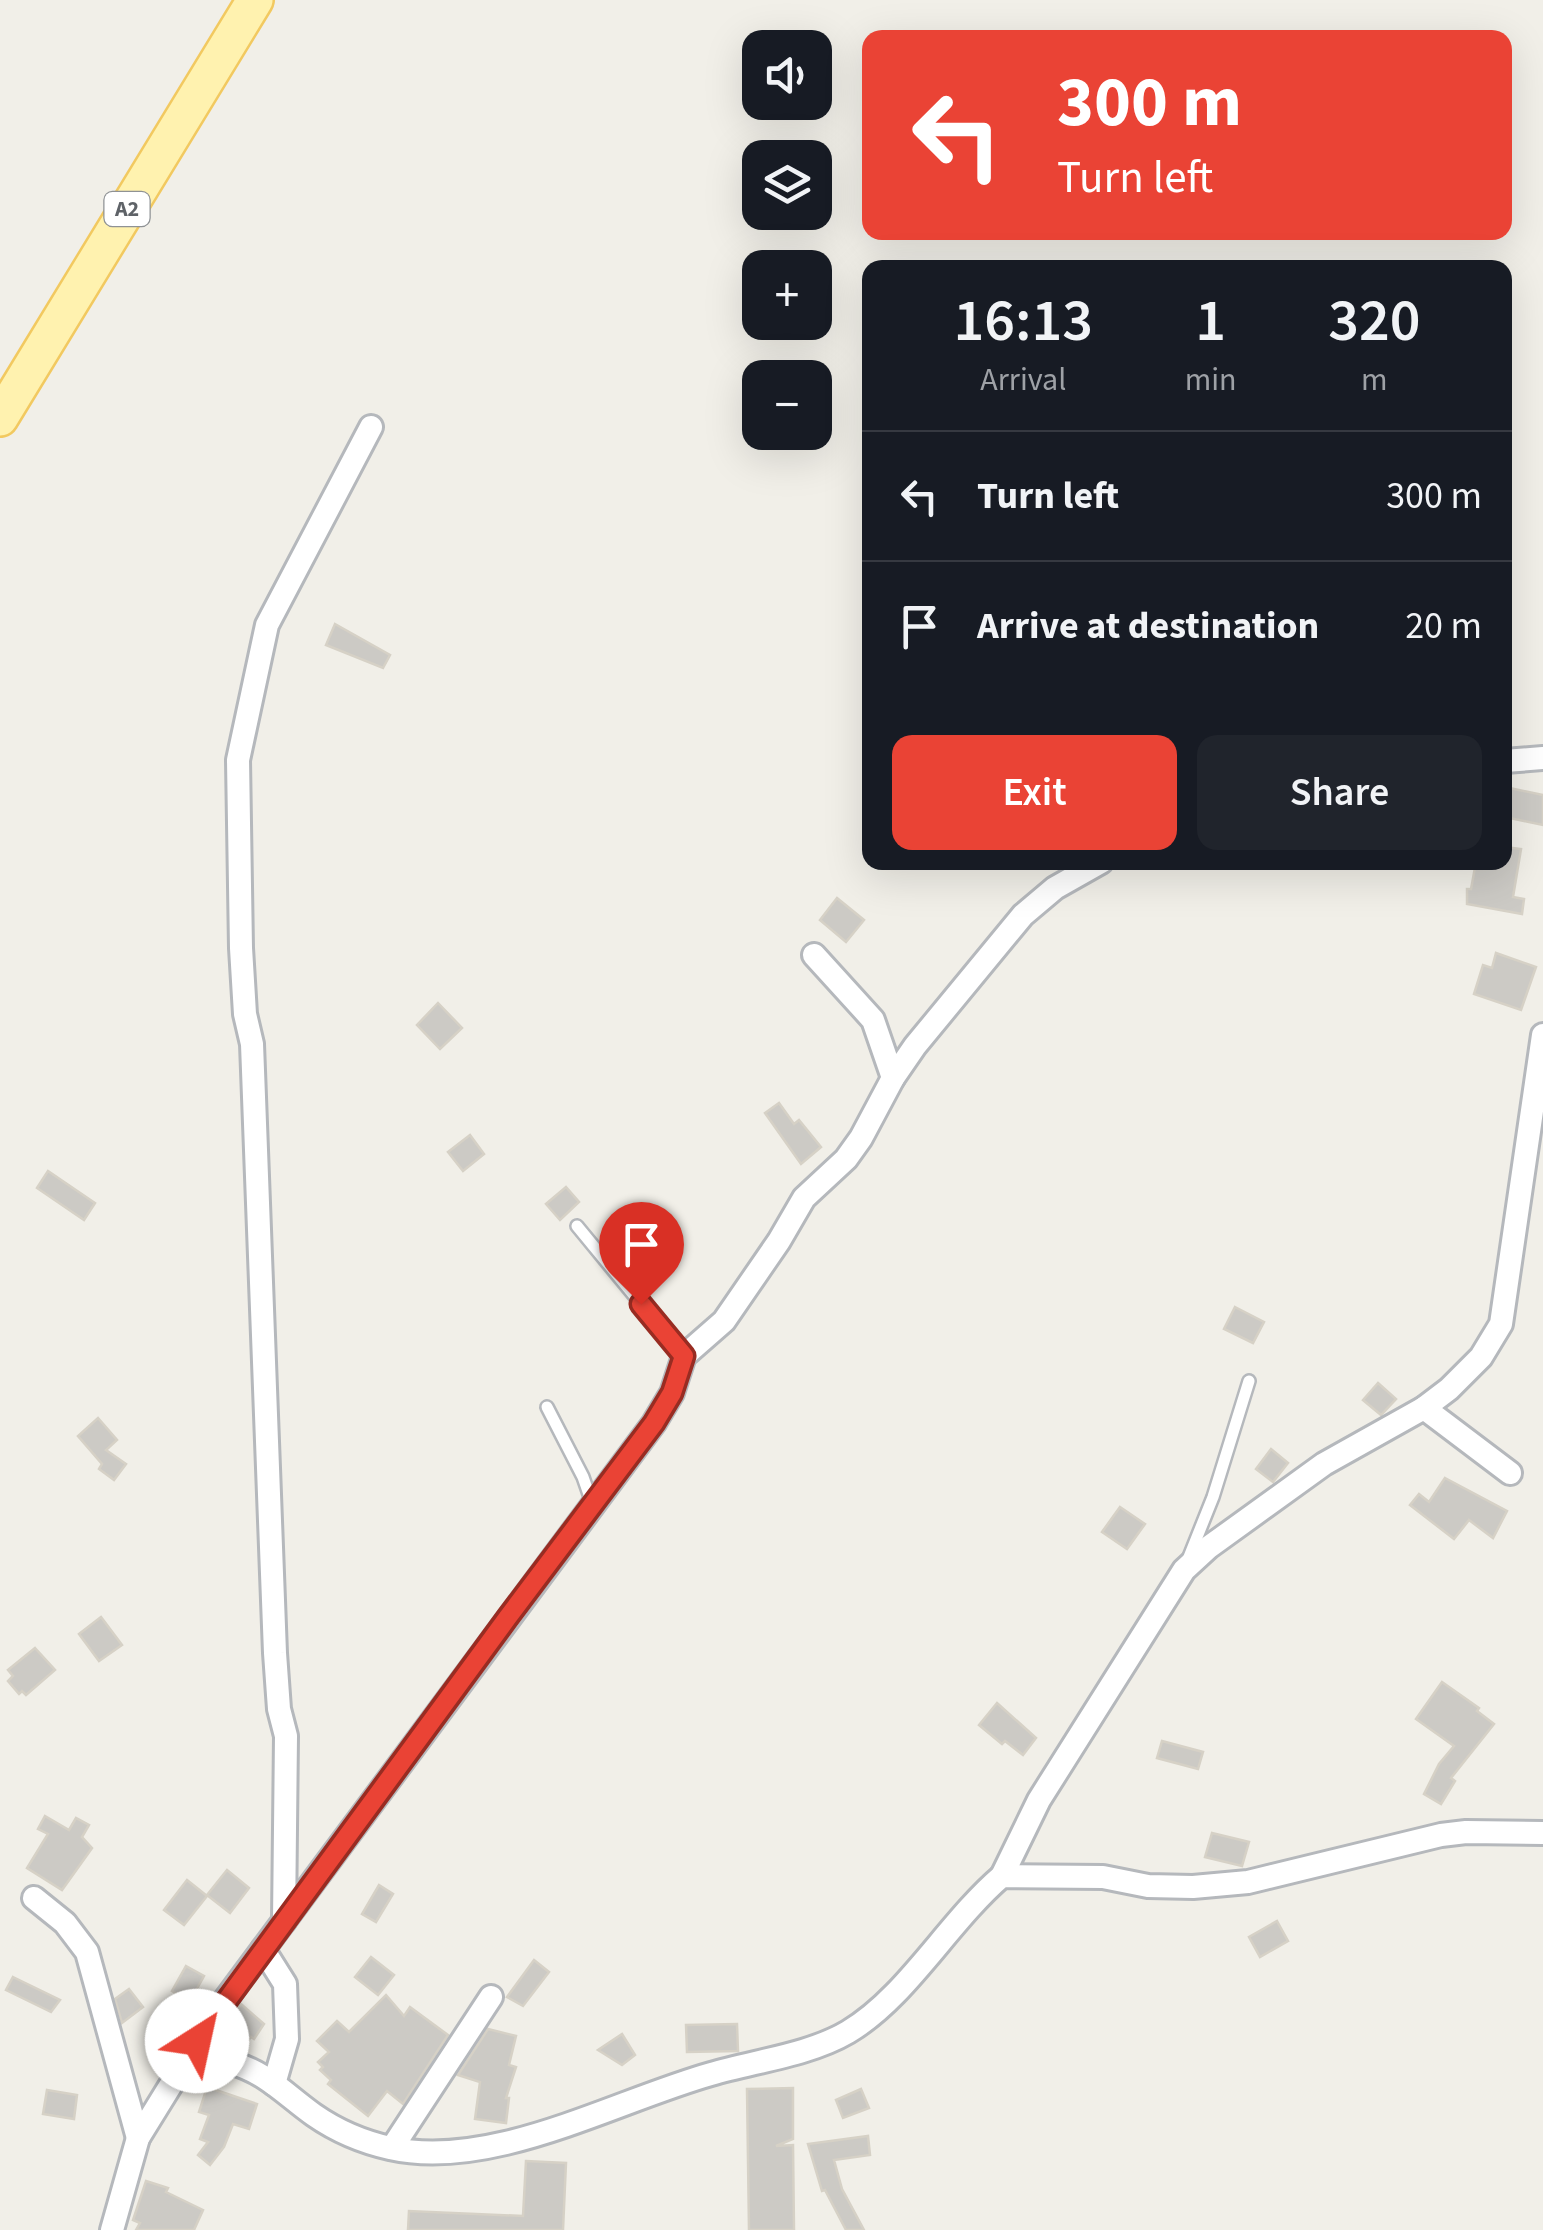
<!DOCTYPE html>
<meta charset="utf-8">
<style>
:root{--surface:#171b24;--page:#20242c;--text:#f1f3f6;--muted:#9ea1a6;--line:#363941;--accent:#ea4335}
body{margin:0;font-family:"Source Sans 3",sans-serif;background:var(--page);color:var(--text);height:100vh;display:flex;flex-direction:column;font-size:38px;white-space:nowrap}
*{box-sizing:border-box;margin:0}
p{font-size:32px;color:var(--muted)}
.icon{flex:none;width:55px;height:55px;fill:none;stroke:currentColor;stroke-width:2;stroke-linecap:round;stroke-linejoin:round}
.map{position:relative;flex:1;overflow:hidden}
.sheet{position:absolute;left:862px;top:260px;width:650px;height:610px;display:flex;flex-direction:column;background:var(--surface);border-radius:20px;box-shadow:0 10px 40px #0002}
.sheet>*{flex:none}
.top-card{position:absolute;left:862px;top:30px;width:650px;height:210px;border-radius:20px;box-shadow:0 10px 40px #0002;background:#ea4335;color:#fff;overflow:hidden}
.controls{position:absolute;left:742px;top:30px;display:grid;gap:20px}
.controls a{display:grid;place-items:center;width:90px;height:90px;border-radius:20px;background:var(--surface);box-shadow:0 10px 40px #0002;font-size:50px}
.pin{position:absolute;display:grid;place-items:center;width:85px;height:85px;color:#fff;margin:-102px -42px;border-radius:50% 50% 50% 0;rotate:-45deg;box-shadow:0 0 10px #0007}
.pin .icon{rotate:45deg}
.me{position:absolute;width:110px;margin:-55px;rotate:35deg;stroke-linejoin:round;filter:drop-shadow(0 0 8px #0008)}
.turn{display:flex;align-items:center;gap:35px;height:210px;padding:0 30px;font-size:45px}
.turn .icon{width:130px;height:130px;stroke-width:2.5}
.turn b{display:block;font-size:70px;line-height:85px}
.eta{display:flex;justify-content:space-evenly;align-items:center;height:170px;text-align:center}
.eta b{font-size:60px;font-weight:600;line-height:70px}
.cta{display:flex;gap:20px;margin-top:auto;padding:20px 30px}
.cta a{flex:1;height:115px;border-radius:20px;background:var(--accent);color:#fff;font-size:40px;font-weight:600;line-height:115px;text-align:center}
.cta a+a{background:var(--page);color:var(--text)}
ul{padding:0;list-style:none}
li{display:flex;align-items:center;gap:30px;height:130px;padding:0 30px;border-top:2px solid var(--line)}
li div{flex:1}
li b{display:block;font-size:38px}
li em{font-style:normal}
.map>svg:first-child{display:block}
</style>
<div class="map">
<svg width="1543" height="2230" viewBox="0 0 1543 2230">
<rect width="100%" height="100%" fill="#f1efe8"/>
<!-- building -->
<g fill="#cccac5" stroke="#d6d1c6" stroke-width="2.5">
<path d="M335,624L390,655L383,668L326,645Z"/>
<path d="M1505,787L1543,795V825L1505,817Z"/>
<path d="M1505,847L1521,849L1513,897L1524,899L1522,914L1467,904V889H1471L1476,862H1505Z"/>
<path d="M837,898L864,920L846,942L820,920Z"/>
<path d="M1496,953L1536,967L1521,1010L1474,994L1483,965L1492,968Z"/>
<path d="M438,1003L462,1028L440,1049L417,1025Z"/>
<path d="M779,1103L794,1124L799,1120L821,1147L801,1164L765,1113Z"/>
<path d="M470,1135L484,1154L463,1171L448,1152Z"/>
<path d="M48,1171L95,1203L84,1220L37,1188Z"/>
<path d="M566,1187L579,1202L560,1220L546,1204Z"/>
<path d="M1235,1307L1264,1322L1253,1343L1224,1329Z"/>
<path d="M1378,1383L1396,1399L1381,1415L1363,1400Z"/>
<path d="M98,1418L117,1440L106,1450L126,1464L114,1480L99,1469L102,1464L78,1436Z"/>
<path d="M1271,1449L1288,1463L1273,1482L1256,1469Z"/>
<path d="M1445,1478L1507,1511L1493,1538L1469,1520L1454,1539L1410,1505L1419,1494L1429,1502Z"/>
<path d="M1120,1507L1145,1524L1127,1549L1102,1532Z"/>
<path d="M101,1617L122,1645L99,1661L79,1634Z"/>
<path d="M35,1648L55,1670L26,1695L22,1691L19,1694L8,1681L13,1676L8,1670Z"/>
<path d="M1442,1682L1479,1708L1477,1711L1494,1724L1451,1778L1455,1781L1441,1804L1424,1794L1439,1764L1454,1746L1416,1719Z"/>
<path d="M997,1703L1036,1738L1023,1755L1005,1741L1002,1744L979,1725Z"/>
<path d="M1162,1741L1203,1752L1198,1769L1157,1758Z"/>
<path d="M45,1816L69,1830L76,1818L89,1825L82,1837L92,1848L62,1890L27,1868L48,1834L38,1829Z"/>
<path d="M1212,1833L1249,1842L1242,1866L1205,1857Z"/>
<path d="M227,1870L249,1888L230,1913L207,1895Z"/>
<path d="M187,1880L207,1896L184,1925L164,1910Z"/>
<path d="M379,1885L393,1894L376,1922L362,1914Z"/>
<path d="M1277,1921L1288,1941L1260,1957L1249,1937Z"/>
<path d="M371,1957L394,1975L378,1995L355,1977Z"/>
<path d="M534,1960L549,1972L523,2006L507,1997Z"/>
<path d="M186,1966L204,1976L190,2001L172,1991Z"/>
<path d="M13,1977L60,2000L51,2012L6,1990Z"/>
<path d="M129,1989L143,2007L122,2023L115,1999Z"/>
<path d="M386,1995L404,2016L410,2007L448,2035L403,2104L387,2091L368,2116L328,2084L331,2080L320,2070L323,2067L318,2062L329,2052L317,2041L337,2021L349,2032Z"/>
<path d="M241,2004L264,2024L254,2039L251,2037L241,2049L221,2033Z"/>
<path d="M737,2024L738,2051L687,2052L686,2025Z"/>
<path d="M488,2029L516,2036L509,2065L516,2067L506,2098H509L506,2123L475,2119L480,2082L458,2075Z"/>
<path d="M622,2034L635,2055L622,2065L598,2050Z"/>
<path d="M207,2087L257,2104L249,2129L233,2124L224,2147L210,2165L198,2155L208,2142L200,2139L209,2115L199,2112Z"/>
<path d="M793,2088V2139L776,2146L793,2145L794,2230H749L747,2089Z"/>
<path d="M861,2089L869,2108L843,2118L836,2100Z"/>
<path d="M47,2090L77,2095L74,2119L43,2114Z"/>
<path d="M868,2136L870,2155L834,2160L842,2189L864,2230H846L825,2190L822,2191L808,2144Z"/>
<path d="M526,2161L566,2163L563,2230H408L409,2211L523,2216Z"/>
<path d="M146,2181L168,2188L166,2192L203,2210L194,2230H136L140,2223L133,2220Z"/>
</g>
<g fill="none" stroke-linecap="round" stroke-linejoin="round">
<defs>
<g id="lane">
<path d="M577,1226L684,1356"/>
<path d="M547,1407L583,1477L592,1503"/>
<path d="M1189,1557L1213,1497L1249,1381"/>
</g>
<g id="street">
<path d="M1505,761L1543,758"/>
<path d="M814,955L873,1020L893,1078"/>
<path d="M1424,1408L1510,1473"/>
<path d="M1002,1876L1039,1800L1184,1570L1209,1547L1324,1464L1424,1408L1449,1389L1481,1357L1501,1324L1543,1035"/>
<path d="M34,1898L65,1923L87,1952L138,2138"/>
<path d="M284,1921L286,1736L279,1709L275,1653L252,1044L245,1014L241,948L238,760L267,625L371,427"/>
<path d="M263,1949L285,1984L287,2039L274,2084"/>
<path d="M187,2061C202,2061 218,2059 232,2063C266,2072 287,2096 314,2115C337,2131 363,2142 390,2148C491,2171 615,2101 711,2074C755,2061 809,2055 848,2032C907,1997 948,1922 1002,1876L1103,1877L1148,1886L1193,1887L1248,1882L1441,1835L1466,1832L1543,1833"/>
<path d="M392,2148L491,1997"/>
<path d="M112,2230L138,2138L214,2015L654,1423L672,1393L684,1356L724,1321L779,1241L804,1198L846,1159L861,1138L893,1078L915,1046L1023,915L1055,888L1101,862"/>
</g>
<path id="primary" d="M0,418L255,0"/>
</defs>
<!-- lane casing -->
<use href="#lane" stroke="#b5b8bc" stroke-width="16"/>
<!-- street casing -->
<use href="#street" stroke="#b5b8bc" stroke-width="28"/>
<!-- primary casing -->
<use href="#primary" stroke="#f2c960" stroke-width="40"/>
<!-- lane -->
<use href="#lane" stroke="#fff" stroke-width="11"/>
<!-- street -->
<use href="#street" stroke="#fff" stroke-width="22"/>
<!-- primary -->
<use href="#primary" stroke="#fff2af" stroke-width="35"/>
</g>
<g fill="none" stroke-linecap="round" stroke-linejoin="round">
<defs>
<path id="route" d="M197,2041L508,1617L654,1423L672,1393L684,1356L641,1304"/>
</defs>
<!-- route casing -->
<use href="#route" stroke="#982c22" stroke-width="25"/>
<!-- route -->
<use href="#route" stroke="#ea4335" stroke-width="18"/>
</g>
<g text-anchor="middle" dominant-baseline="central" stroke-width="9" stroke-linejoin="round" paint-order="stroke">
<!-- shield labels -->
<rect fill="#fff" stroke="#8f9295" stroke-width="2.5" x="104.5" y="192" width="45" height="34" rx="8"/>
<g font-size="22" font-weight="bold" fill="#5f6368">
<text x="127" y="209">A2</text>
</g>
</g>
</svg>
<div class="controls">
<a><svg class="icon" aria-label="sound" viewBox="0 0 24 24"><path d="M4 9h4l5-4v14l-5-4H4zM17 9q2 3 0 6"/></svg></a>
<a><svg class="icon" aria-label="layers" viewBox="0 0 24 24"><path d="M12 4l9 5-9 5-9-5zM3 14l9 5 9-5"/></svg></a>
<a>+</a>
<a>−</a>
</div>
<div class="pin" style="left:641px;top:1304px;background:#d93025"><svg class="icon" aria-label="arrive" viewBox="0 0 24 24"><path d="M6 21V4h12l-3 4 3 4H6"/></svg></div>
<svg class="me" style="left:197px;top:2041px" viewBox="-20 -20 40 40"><circle r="19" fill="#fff"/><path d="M0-13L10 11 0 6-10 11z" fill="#ea4335"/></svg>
<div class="top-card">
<div class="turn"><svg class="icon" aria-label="left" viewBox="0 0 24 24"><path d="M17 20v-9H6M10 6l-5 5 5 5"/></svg><div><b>300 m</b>Turn left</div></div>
</div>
<section class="sheet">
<div class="eta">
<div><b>16:13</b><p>Arrival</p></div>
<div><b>1</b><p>min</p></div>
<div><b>320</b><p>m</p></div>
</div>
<ul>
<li><svg class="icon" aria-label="left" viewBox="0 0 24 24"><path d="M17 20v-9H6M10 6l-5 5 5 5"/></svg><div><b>Turn left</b></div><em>300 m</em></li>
<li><svg class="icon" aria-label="arrive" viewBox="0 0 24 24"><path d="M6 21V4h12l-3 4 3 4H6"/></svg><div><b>Arrive at destination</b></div><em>20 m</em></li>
</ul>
<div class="cta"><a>Exit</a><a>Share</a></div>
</section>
</div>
